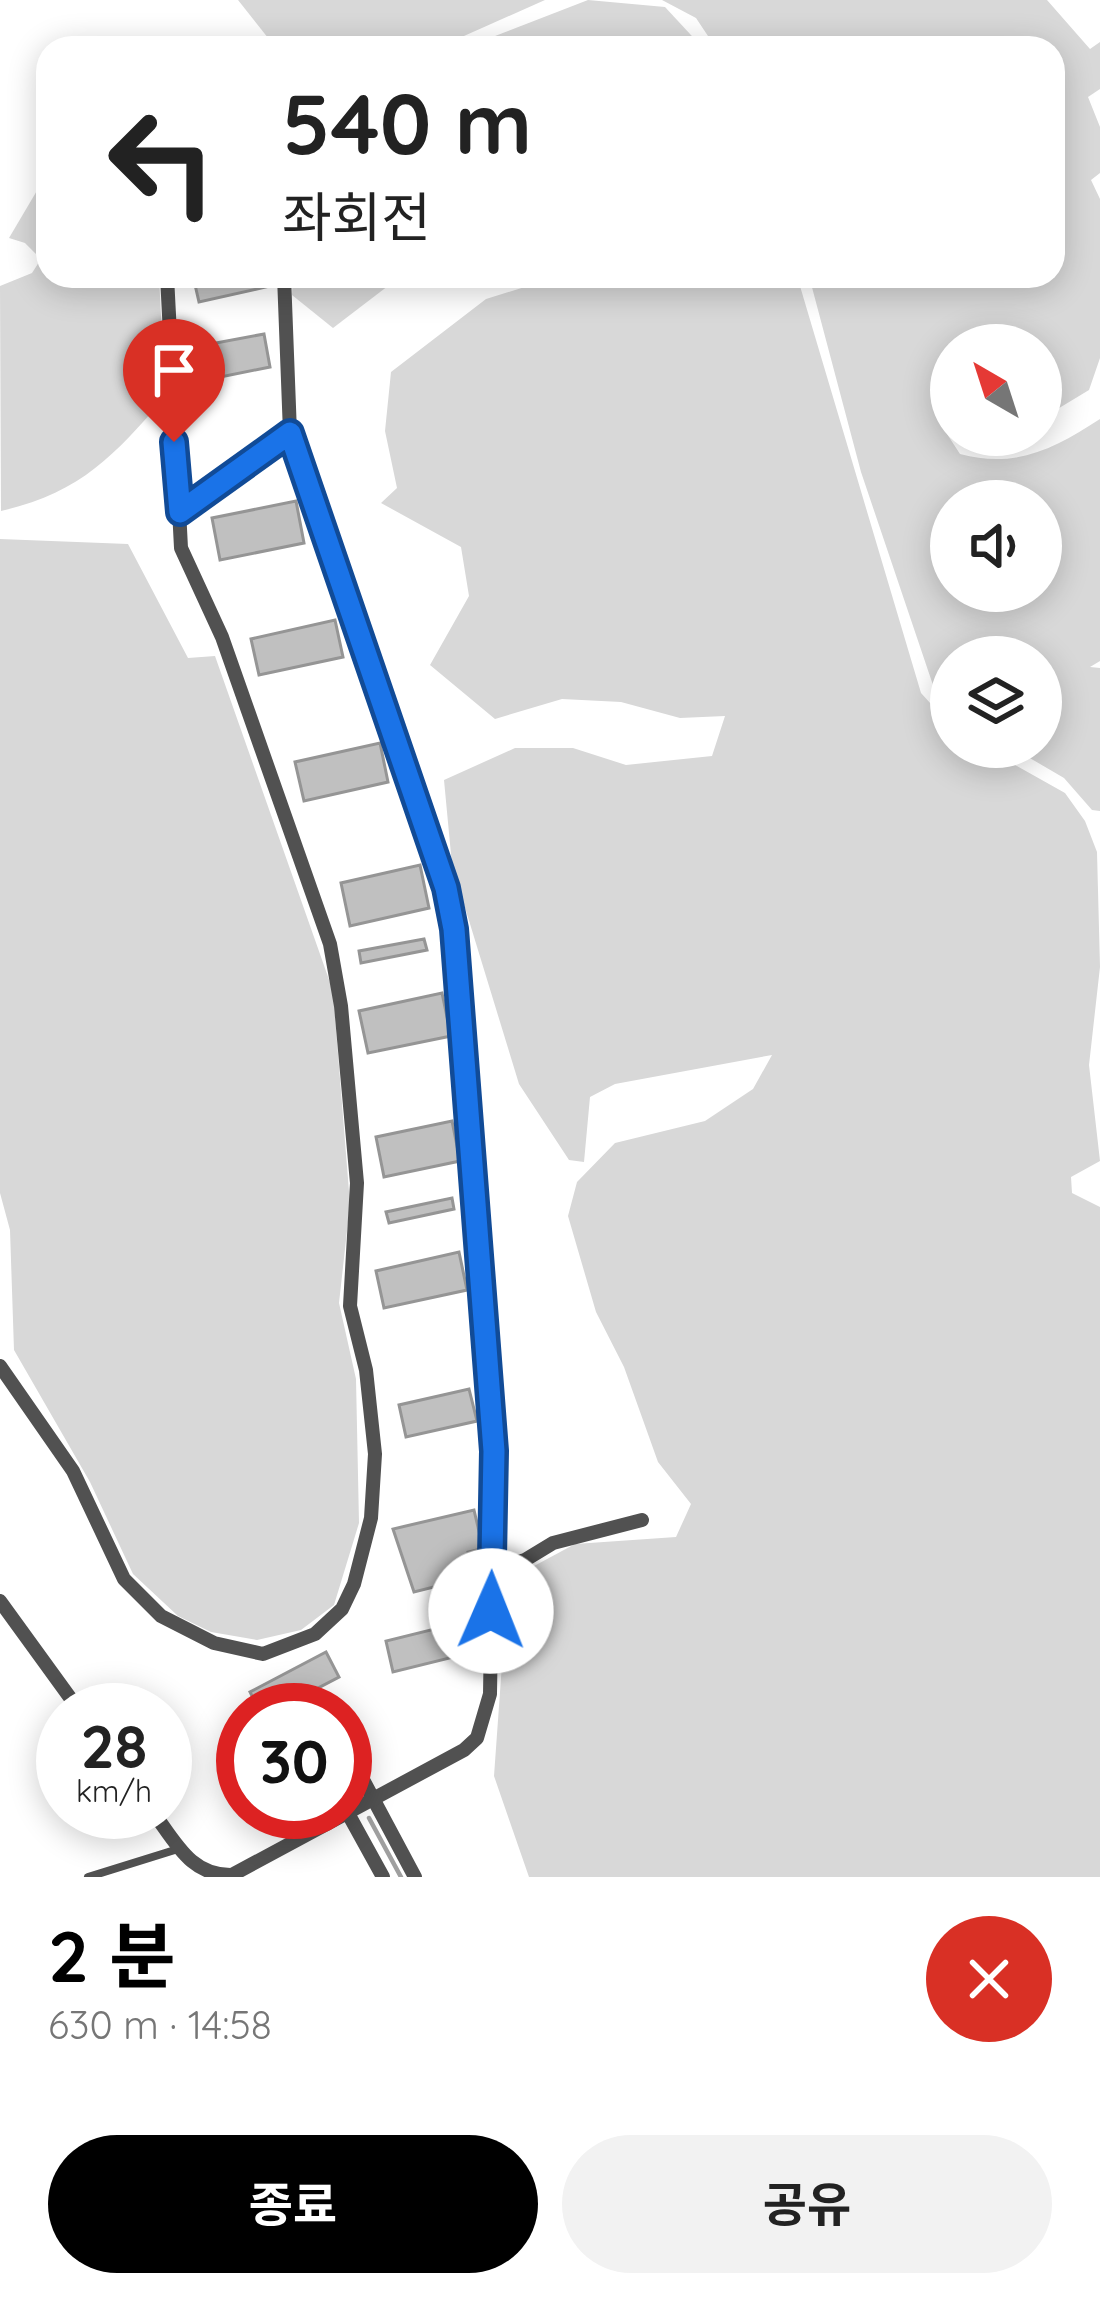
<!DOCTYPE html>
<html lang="ko">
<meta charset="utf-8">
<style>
:root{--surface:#fff;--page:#f2f2f2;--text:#222;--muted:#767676;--accent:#000}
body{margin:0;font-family:Quicksand,"Noto Sans KR",sans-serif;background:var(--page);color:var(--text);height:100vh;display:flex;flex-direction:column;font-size:45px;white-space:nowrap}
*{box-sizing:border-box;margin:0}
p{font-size:39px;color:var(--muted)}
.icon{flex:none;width:66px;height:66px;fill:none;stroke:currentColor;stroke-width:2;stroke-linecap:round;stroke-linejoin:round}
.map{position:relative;height:1877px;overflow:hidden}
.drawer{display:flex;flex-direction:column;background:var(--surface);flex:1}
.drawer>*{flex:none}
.hud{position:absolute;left:36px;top:36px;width:1029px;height:252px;border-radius:36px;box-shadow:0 6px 30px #0003;background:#fff;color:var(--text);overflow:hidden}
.needle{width:78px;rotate:321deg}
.fabs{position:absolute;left:930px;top:324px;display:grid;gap:24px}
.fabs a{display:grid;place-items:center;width:132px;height:132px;border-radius:50%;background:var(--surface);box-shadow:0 6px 30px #0003;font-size:60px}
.speed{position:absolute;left:36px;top:1683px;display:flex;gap:24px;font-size:60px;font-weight:700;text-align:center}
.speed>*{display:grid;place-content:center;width:156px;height:156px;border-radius:50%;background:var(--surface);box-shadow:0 6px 30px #0003;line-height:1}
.speed small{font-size:30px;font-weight:400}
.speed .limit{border:18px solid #d22;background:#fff;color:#111}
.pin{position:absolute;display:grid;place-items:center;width:102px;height:102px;color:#fff;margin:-123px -51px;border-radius:50% 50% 50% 0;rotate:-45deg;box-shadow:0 0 12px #0007}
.pin .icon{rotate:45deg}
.me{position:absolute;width:132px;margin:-66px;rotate:1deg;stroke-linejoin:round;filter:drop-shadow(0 0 9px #0008)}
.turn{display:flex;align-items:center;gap:42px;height:252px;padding:0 48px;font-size:54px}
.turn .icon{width:156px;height:156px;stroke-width:2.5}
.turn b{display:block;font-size:84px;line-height:102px}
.round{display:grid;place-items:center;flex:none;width:126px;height:126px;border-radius:63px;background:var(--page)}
.headline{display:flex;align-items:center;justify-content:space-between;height:204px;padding:0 48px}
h1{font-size:72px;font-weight:700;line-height:90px;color:var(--accent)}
.button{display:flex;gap:24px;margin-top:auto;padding:24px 48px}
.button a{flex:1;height:138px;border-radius:72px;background:var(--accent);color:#fff;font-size:48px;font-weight:700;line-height:138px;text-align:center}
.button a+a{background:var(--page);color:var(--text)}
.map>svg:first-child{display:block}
</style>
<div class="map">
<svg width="1100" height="1877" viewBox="0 0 1100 1877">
<rect width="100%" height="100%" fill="#fff"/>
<!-- green -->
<g fill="#d8d8d8" fill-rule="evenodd">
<path d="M238,0H545L437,48H276Z"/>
<path d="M588,0L665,7L703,48H464Z"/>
<path d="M662,0H1047L1090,49L1100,42V89L1088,97L1100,127V173L1091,180L1100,199V358L1089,390L1041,419V345H951V391L941,387L947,434L960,454C1015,469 1054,449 1100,419V661L1090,667L1100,668V811L1092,810L1064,778L1011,747H1041V657H951V709L935,691L861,472L809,276H1053V48H716L696,18ZM1041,501V591H951V501Z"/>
<path d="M48,172V276H159L165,397C114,456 80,493 1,511L0,286L32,273L41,259L25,243L9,238Z"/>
<path d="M293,276H401L333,328L292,295Z"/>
<path d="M560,276H797L921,693L951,726V747H983L1065,793L1085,821L1097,852L1100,967L1089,1065L1100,1161L1071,1177L1072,1193L1100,1207V1877H529L494,1776L508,1580L575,1544L676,1537L691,1504L658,1462L624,1367L596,1312L568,1216L577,1182L615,1143L705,1121L753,1089L772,1055L615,1084L590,1097L584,1162L569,1160L519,1084L452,865L444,780L515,748H573L626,765L712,756L725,716L680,718L621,702L562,699L495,719L430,665L469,596L461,547L381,503L397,488L385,431L391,372L486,299Z"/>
<path d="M0,539L128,544L188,658L215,656L333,991L350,1204L339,1303L356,1379L359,1523L334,1605L301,1630L257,1640L211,1632L178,1616L133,1574L90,1482L14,1350L10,1230L0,1193Z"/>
</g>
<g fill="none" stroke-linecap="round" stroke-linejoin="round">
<!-- stream -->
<path stroke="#9f9f9f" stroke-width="4.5" d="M369,1818L401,1877"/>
</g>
<!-- building -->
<g fill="#c0c0c0" stroke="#959595" stroke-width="3">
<path d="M193,276H263L266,287L199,302Z"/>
<path d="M264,334L270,367L191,383L184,349Z"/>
<path d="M296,501L304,543L220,560L212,518Z"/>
<path d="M335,620L343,657L259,675L251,639Z"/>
<path d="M380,743L388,782L304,801L295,762Z"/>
<path d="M420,865L429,908L350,926L341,883Z"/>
<path d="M424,939L427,950L361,963L359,951Z"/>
<path d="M442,993L451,1036L368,1053L359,1011Z"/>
<path d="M452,1121L460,1161L384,1177L376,1137Z"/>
<path d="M452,1198L454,1209L389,1223L386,1212Z"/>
<path d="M459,1252L467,1290L384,1308L376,1271Z"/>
<path d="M469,1389L477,1421L406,1437L399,1405Z"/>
<path d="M474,1510L481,1540V1549L468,1552L474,1577L414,1592L393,1529Z"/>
<path d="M471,1620L478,1651L393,1672L386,1641Z"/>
<path d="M326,1652L339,1677L276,1710H259L250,1692Z"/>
</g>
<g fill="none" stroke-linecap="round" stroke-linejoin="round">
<!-- service -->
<path stroke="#515151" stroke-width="8" d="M88,1877L178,1849"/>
<!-- minor -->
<g stroke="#515151" stroke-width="14">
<path d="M180,512L290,433"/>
<path d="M0,1366L73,1471L124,1579L161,1616L214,1643L263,1654L315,1634L342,1609L354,1584L371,1518L375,1454L366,1370L350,1306L357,1183L341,1006L330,944L222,637L181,548L167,276"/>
<path d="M492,1569L525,1560L553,1543L642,1520"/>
<path d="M0,1601L79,1710"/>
<path d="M345,1746L415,1877"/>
<path d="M345,1808L383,1877"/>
<path d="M153,1812C176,1843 191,1876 232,1875L464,1750L477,1738L490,1694L494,1451L454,929L446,888L290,433L284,276"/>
</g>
</g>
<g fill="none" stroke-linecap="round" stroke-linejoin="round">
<defs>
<path id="route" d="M174,442L180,512L290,433L446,888L454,929L494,1451L491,1611"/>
</defs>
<!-- route casing -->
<use href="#route" stroke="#114b97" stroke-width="30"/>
<!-- route -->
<use href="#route" stroke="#1a73e8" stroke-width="21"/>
</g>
</svg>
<div class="fabs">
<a><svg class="needle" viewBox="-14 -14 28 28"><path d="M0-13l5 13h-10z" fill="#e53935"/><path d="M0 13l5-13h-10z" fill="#767676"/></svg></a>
<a><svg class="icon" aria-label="sound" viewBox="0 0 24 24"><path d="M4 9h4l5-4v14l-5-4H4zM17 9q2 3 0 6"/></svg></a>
<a><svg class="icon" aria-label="layers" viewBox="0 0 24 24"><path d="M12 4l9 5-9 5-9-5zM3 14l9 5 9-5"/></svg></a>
</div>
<div class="speed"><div>28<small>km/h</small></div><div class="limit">30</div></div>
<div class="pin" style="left:174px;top:442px;background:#d93025"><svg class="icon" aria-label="arrive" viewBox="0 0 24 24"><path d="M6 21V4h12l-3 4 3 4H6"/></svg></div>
<svg class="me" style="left:491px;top:1611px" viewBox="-20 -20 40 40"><circle r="19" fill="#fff"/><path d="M0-13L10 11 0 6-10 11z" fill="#1a73e8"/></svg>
<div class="hud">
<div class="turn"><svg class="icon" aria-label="left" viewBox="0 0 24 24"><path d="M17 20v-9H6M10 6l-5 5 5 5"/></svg><div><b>540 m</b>좌회전</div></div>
</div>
</div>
<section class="drawer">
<div class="headline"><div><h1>2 분</h1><p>630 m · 14:58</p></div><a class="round" style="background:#d93025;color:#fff"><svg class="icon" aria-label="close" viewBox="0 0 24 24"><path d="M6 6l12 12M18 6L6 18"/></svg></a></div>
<div class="button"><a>종료</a><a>공유</a></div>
</section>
